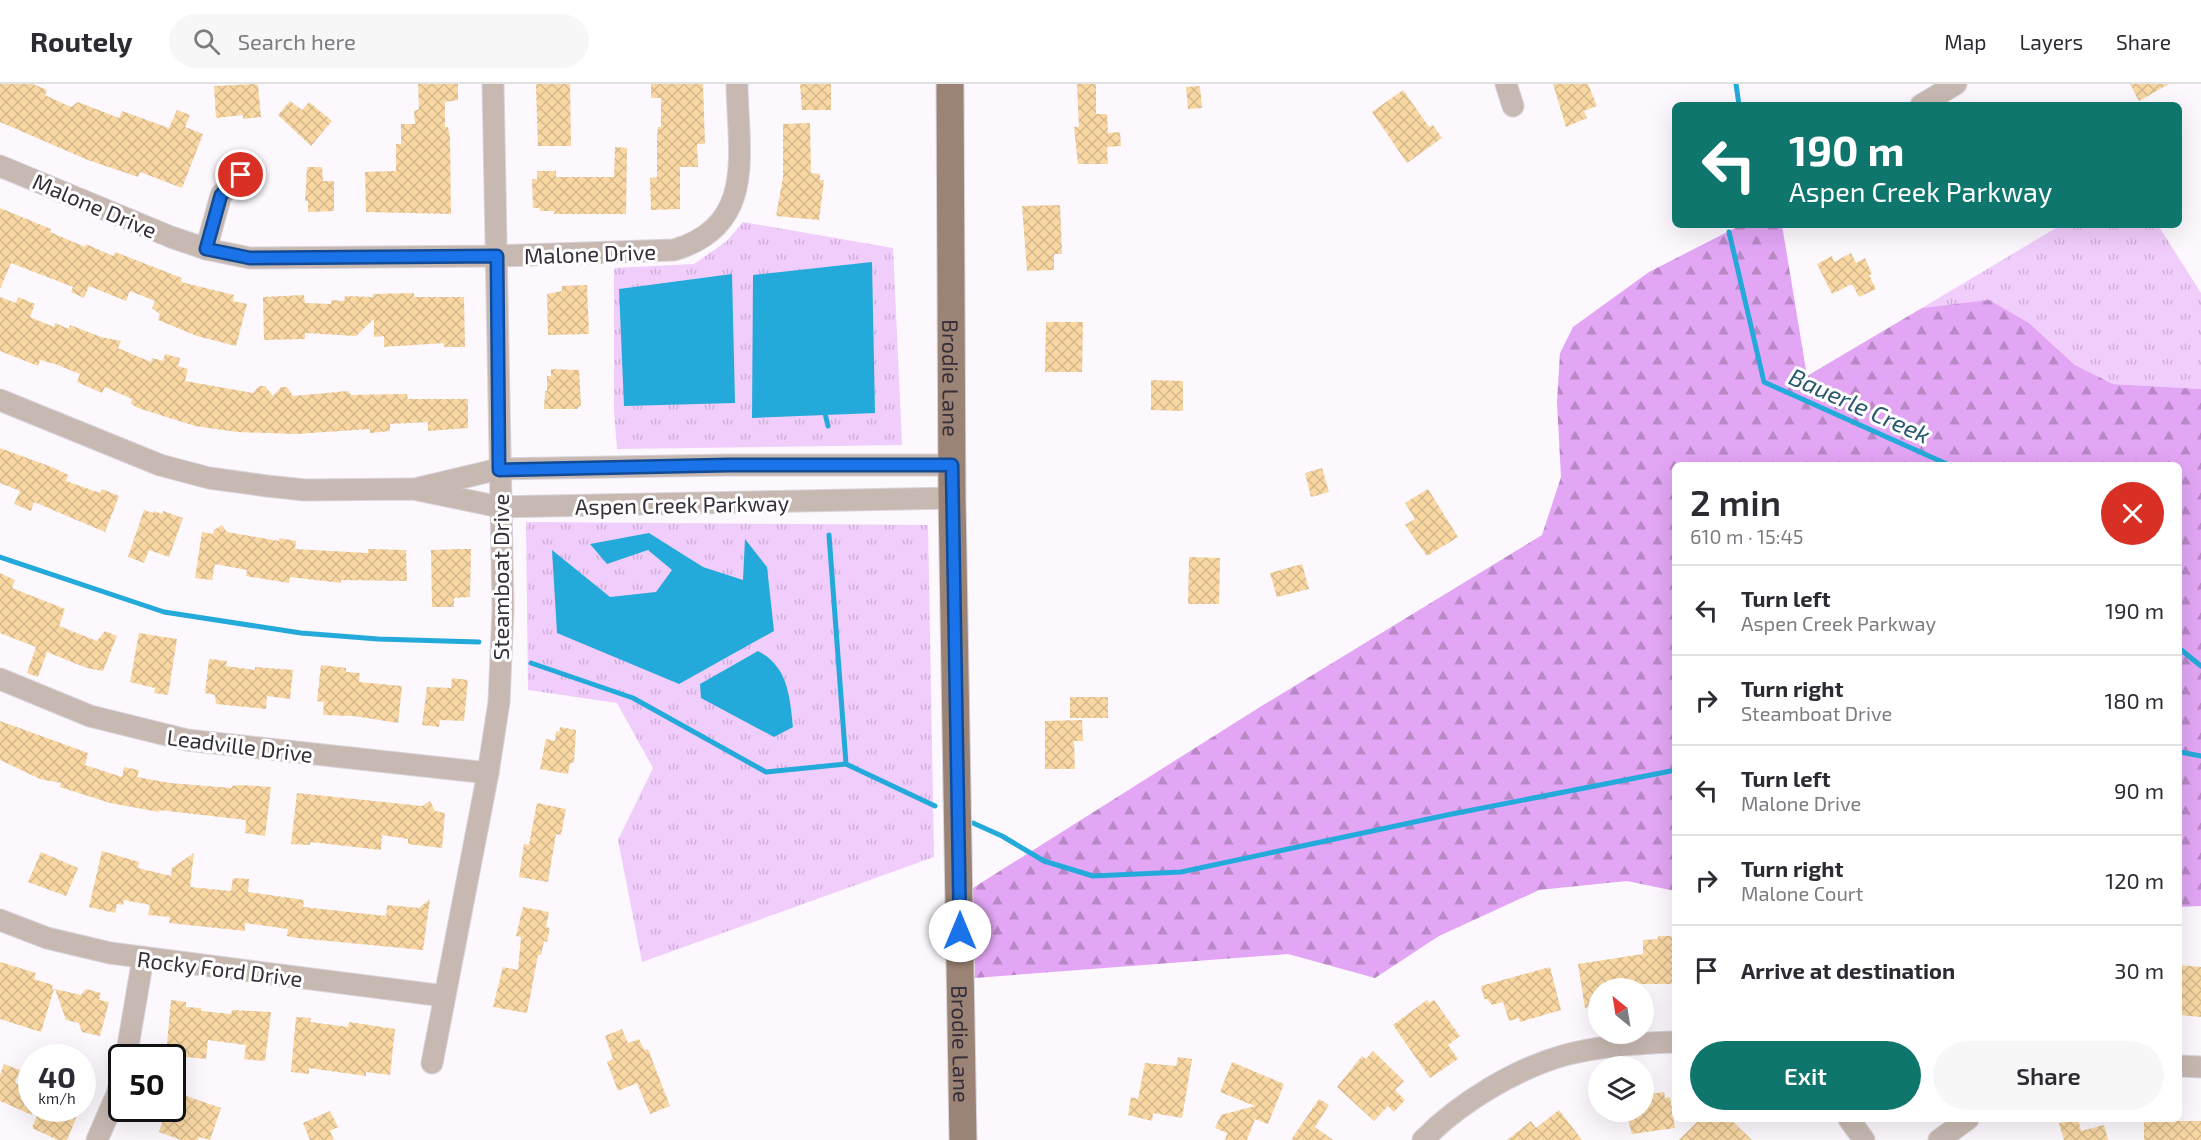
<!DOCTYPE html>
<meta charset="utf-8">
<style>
:root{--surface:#fff;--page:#f7f7f7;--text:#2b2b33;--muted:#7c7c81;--line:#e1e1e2;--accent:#0f766e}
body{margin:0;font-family:"Exo 2",sans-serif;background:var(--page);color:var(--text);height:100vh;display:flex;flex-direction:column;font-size:22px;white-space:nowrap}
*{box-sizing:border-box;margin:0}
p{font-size:20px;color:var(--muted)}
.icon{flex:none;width:33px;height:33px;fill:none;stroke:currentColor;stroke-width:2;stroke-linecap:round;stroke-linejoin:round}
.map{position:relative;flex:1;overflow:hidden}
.drawer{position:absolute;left:1672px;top:378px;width:510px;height:660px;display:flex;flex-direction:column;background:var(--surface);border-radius:9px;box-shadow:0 6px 24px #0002}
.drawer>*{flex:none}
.hud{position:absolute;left:1672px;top:18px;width:510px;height:126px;border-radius:9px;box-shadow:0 6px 24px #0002;background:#0f766e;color:#fff;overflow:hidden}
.needle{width:39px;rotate:330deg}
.buttons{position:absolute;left:1588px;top:894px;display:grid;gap:12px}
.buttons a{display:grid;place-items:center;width:66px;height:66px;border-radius:50%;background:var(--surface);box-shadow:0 6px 24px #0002;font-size:30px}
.speed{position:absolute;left:18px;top:960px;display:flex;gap:12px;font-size:30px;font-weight:700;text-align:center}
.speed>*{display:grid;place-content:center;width:78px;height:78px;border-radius:50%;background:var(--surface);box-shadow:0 6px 24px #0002;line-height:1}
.speed small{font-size:15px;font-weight:400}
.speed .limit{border:3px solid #111;border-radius:9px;background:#fff;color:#111}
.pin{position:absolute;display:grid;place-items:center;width:51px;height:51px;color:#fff;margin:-26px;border:3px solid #fff;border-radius:50%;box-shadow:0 2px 6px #0007}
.me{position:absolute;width:66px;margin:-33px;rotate:0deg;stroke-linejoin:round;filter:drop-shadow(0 0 4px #0008)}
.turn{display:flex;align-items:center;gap:21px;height:126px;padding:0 18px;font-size:27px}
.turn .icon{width:78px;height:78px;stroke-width:2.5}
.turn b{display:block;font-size:42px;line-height:51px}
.round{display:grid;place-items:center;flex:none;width:63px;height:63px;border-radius:32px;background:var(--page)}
.overview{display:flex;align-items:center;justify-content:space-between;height:102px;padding:0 18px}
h1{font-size:36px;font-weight:600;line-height:45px}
.button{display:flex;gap:12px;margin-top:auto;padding:12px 18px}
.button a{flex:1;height:69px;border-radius:36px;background:var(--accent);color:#fff;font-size:24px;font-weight:600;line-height:69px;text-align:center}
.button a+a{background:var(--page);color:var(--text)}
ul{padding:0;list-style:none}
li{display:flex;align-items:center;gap:18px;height:90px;padding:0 18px;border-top:2px solid var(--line)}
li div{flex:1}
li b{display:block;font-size:22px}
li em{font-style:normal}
header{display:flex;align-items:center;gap:36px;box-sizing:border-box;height:84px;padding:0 30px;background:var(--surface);border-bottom:2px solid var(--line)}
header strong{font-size:28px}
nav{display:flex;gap:33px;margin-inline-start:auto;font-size:21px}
.search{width:420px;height:54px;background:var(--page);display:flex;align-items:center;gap:15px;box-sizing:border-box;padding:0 21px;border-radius:33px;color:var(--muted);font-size:22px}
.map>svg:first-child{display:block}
</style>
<header>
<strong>Routely</strong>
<div class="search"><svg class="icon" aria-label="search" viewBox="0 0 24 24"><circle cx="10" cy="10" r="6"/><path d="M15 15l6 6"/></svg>Search here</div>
<nav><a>Map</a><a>Layers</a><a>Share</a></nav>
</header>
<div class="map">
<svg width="2201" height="1056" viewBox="0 0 2201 1056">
<defs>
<pattern id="grass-tufts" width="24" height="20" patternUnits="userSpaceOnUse" patternTransform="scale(1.5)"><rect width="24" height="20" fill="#f1cdfb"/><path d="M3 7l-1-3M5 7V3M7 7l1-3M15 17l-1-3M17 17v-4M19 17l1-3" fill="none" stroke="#cfb0d8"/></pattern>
<pattern id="forest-firs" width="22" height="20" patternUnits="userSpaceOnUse" patternTransform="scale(1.5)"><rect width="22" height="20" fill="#e3a6f5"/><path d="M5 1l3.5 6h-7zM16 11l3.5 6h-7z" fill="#b988c7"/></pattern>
<pattern id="building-cross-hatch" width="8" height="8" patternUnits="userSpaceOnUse" patternTransform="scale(1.5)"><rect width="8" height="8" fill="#f8d7a3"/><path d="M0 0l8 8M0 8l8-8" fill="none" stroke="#d5b98d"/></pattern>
</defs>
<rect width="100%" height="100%" fill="#fcf8fe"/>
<!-- grass -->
<g fill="url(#grass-tufts)">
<path d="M743,138L893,164L902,361L617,365L614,327V184L694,180L727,157Z"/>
<path d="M2061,141H2158L2201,209V305L2113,300L2075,281L2029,239L1989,217L1922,224Z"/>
<path d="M526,438L928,441L934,773L642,878L618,756L653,684L617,619L528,606Z"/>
</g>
<!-- forest -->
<path fill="url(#forest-firs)" d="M1741,141H1782L1807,292L1922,224L1989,216L2029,239L2075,281L2113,300L2201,305V822L2180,823V381H1676L1675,807L1627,797L1539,806L1439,852L1375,894L1288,870L975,894L973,804L1260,623L1542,451L1561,393L1557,318L1560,269L1573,243L1649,188Z"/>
<!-- water -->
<g fill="#24aada">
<path d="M872,178L875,329L752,334L753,191Z"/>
<path d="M732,190L735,319L624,322L619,205Z"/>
<path d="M649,449L703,483L743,496L745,455L767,483L774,547L679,600L557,549L552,466L610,513L656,508L672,486L648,466L607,480L590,460Z"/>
<path d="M758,567C788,582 790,613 793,643L774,653L701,614L700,600Z"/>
</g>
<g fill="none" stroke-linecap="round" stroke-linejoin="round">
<!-- stream -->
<g stroke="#24aada" stroke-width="5">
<path d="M1736,0L1739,21"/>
<path d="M1729,148L1764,298L1949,381"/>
<path d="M824,325L828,342"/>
<path d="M829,451L846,680L935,722"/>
<path d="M0,473L164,528L301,549L378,555L479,558"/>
<path d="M2180,565L2201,582"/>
<path d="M531,579L633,614L766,688L846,680"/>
<path d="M2180,668L2201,672"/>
<path d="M973,739L1002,752L1044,777L1093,792L1181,788L1447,731L1676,686"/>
</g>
</g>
<!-- building -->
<g fill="url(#building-cross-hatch)">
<path d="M0,0H33L47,6L45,11L51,14L71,23L78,18L119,34L122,27L169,44L177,26L190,31L185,43L203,50L182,104L140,88L138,93L88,76L0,38Z"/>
<path d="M254,0L258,1L261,33L243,35V31L216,34L214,2Z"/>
<path d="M418,0H458V16L445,18V43H448L450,54L451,130L366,128L365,88L396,87V60H401V40H415L414,27L419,25Z"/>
<path d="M536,0H570L571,62H538Z"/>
<path d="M651,0H703L705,60H697L698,83H680V125L651,126L650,94L657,93V53L658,43H661V14H651Z"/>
<path d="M800,0H831V26H802Z"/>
<path d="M1077,0H1096V30H1107L1108,49L1120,48L1121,62L1107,63L1108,80H1078L1074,43H1079Z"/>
<path d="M1553,0H1588L1597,22L1584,27L1587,34L1566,43Z"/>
<path d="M2130,0H2169L2139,17Z"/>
<path d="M1200,2L1202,24L1188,25L1186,3Z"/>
<path d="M1403,6L1429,43L1433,41L1442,54L1407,79L1372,28Z"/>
<path d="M290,17L302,26L309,18L332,37L311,62L278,31Z"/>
<path d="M810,39L811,89L820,90V96H824L819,136L776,132L783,93V40Z"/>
<path d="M615,63L627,64L626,130H554V127H540V124H533L532,95H537V87H556V93H614Z"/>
<path d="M307,83H322L323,97H334V127L308,128V117H305Z"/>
<path d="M1060,121L1062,170H1054V186L1027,187L1022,122Z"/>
<path d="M0,124L51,145L50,148L85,163L86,160L113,172L115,168L182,194L181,198L234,211L233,217L247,220L236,262L197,252L158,236L160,230L152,224L155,217L130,207L126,217L89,202L84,214L71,208L73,203L11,179L0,205Z"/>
<path d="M1851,169L1856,179L1865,174L1872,190L1869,191L1876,205L1859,213L1852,200L1832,210L1817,180L1832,172L1834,178Z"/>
<path d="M587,201L589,250L548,251L547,210L562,207V202Z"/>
<path d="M414,209V213H464L465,263H444V259L384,263V252L374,253V235L356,252L305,249V255L264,256L263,213L304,211L305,219L331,220V216L344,217L345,212L373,213V210Z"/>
<path d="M0,213L16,219L18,213L35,220L30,233L54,243L55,239L69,245L70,241L101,253L121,257L118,264L151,278L152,274L163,277L165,270L180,274L178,282L188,285L185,297L253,309L259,302H265L273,312L281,303H287L293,312L348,307L351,311L407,310L408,315H468V344L428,347V338L390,340V347L370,349V345L296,350L237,348L195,342L138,324L131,320L132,315L105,303L102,309L77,298L80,290L55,280L40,276L38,282L0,267Z"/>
<path d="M1046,238H1083L1082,288H1045Z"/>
<path d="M551,285L579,286L581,321L577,325H544L545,307H547V292H551Z"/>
<path d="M1151,296L1183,297V327L1151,326Z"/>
<path d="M0,364L54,384L68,391L66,397L100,409L102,405L119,412L105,448L34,418L31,427L14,420L20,407L0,399Z"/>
<path d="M1322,384L1329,408L1311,413L1305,389Z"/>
<path d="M1428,405L1458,453L1427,472L1405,441L1415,435L1405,419Z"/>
<path d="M144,426L153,429L154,427L162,430L163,427L183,434L169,473L149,466L144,479L128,473Z"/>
<path d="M222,441L227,448L279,457V454L296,457L295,465L368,469V465L406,466L407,497L341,496V499L290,493L289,499L246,492L247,486L215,480L212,496L195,494L202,448L213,450L214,446Z"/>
<path d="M462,465H471L470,513L454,514V523H432L431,466Z"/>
<path d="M1189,473L1220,474L1219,520H1188Z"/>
<path d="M1302,480L1309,505L1277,513L1270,489Z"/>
<path d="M0,489L15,496L12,504L65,525L59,542L97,557L105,547L117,552L103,587L87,584L47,568L38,593L27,589L36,563L0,549Z"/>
<path d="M139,549L177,555L168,611L154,609L155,604L130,598Z"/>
<path d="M209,575L227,577L226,582L255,586V583L293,586L290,615L267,612L266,625L216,620L215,611L205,609Z"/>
<path d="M321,581L346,584V588L360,589L359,598L402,602L398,639L354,632L323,631L324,618L317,617Z"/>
<path d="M452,594L468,596L464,637L440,636L439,643L422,641L427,603L451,604Z"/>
<rect x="1070" y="613" width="38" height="21"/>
<path d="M1082,636L1083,657H1074L1075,685H1045V637Z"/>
<path d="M0,637L88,669L85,681L122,693L124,683L139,686L137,693L170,699L232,704V702L241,701L271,703L265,752L245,749L246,736L159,726V728L110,719L60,703L61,699L40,695L0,676Z"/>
<path d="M560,643L576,646L574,679H570L568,690L540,685L546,655L555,657L556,647L559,648Z"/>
<path d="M297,709L422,722L430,717L435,727L445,729L442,764L408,760V755L382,751L381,766L311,758L310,761L291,760Z"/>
<path d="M537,719L566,725L561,751L556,750L548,798L519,793L524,760L529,761Z"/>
<path d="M102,767L139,778L138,784L171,792L172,784L194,769L190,803L231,807L233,794L249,795L248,808L304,816L303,823L386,832L387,821L419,824L430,815L423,866L297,854L287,852L288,845L245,839V847L169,839L170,833L148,831L150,821L124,816L123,821L117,820L115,829L89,823Z"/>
<path d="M41,768L78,784L66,812L28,798Z"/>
<path d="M523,823L549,828L546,843L550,844L547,858L544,857L541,871H538L527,929L493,923L503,883L518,886L521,853L516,852Z"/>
<path d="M1658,852H1676V900H1625L1626,904H1599V922L1585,924L1578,880L1643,870V856L1658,855Z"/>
<path d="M0,878L36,889L34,895L53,901L52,905H54L41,948L0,935Z"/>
<path d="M2180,881L2201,883V933L2180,931Z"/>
<path d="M1550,883L1561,926L1520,938L1519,934L1509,937L1503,918L1492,921L1487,915H1484L1481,902Z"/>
<path d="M55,905L81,911L86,905L101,909L99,916L109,918L100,952L82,948L79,939L66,936Z"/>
<path d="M171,916L186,918V923L201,924V927L231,930L232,926L271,928L265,977L244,975L246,961L208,956L206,975L166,971Z"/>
<path d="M1427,916L1429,919L1434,916L1460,952L1448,961L1458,975L1430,994L1393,941Z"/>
<path d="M296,933L311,934L310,938L348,943L349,938L395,945L390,991L366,988V992L309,984V990L291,988Z"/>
<path d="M622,945L628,959L639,955L644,966L648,965L670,1022L650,1030L637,999L618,1007L607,978L613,975L605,952Z"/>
<path d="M1373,967L1404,997L1395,1006L1405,1016L1394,1028L1388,1022L1374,1037L1337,1003L1362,972L1366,975Z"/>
<path d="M1178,973L1192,975L1182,1034L1153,1029L1152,1037L1128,1031L1131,1013L1138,1015L1145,979L1176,982Z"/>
<path d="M1232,978L1284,1000L1268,1040L1255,1035L1247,1056H1225L1227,1049L1215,1044L1221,1031L1255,1022L1220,1008Z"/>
<path d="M4,980L20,986L15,999L32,1007V1031L0,1017V991Z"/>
<path d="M172,1007L221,1024L210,1056L199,1053L198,1056H181L159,1048L167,1024H172Z"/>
<path d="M1664,1008L1665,1014L1670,1013L1675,1044L1632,1050L1626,1028H1644V1011Z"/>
<path d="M1319,1015L1329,1021L1315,1043L1333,1056H1291Z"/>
<path d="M40,1024H80L67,1056H58L32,1044Z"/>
<path d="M1559,1026L1582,1056H1507L1531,1037L1536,1044Z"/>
<path d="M330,1027L338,1043L330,1047L334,1056H310L303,1039Z"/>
<path d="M1700,1035H1730L1752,1056H1679Z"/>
<path d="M2078,1035L2081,1047L2104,1041L2108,1056H2064L2059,1039Z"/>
<rect x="2144" y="1037" width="57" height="19"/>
</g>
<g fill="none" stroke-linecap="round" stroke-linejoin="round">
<defs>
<g id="minor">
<path d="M1506,0L1513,22"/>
<path d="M1921,21L1956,0"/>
<path d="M0,82L171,153L206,165L250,174L497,172L674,166C757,141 738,69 737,0"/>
<path d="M206,165L221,111L241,91"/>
<path d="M0,316L160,381L209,394L267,402L305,406L413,405L500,423L952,414"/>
<path d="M419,404L499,385L728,381H952"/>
<path d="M0,595L90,632L187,656L488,689"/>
<path d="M0,836L47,854L110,869L444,912"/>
<path d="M126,974L143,874"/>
<path d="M432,979L488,689L499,618L503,525L493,0"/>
<path d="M2180,982L2201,983"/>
<path d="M1849,1035L1864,1056"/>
<path d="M97,1056L117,1010L122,993"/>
<path d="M1423,1056C1459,1019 1515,985 1565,971C1600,962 1639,959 1676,958"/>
<path d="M1939,1056L1968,1035"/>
</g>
<g id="major">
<path id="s1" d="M950,0L952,414L963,1056"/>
</g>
</defs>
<!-- minor casing -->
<use href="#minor" stroke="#d8d4da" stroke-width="23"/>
<!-- major casing -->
<use href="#major" stroke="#d8d4da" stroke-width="29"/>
<!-- minor -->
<use href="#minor" stroke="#c7b9b1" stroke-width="21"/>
<!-- major -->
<use href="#major" stroke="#9b8375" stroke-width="27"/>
</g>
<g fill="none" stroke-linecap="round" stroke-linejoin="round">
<defs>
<path id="route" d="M241,91L221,111L206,165L250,174L497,172L499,386L728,381H952L960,847"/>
</defs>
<!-- route casing -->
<use href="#route" stroke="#114b97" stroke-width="15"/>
<!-- route -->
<use href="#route" stroke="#1a73e8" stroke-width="10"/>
</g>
<g text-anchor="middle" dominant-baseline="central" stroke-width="6" stroke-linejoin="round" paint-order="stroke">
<!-- street labels -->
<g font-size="22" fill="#362e38" stroke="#fff">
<text transform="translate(95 121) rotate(23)">Malone Drive</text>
<text transform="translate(590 169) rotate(-2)">Malone Drive</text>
<text stroke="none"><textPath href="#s1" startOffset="294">Brodie Lane</textPath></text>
<text transform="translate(682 420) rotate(-1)">Aspen Creek Parkway</text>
<text transform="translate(500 493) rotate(-90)">Steamboat Drive</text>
<text transform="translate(240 661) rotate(7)">Leadville Drive</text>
<text transform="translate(220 884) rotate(7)">Rocky Ford Drive</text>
<text stroke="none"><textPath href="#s1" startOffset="960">Brodie Lane</textPath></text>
</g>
<!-- water labels -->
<g font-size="24" font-style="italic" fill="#27586d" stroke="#fff">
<text transform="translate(1860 321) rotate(24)">Bauerle Creek</text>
</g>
</g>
</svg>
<div class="buttons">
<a><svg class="needle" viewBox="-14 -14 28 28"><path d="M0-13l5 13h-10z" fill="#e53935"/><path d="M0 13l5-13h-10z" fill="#7c7c81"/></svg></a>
<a><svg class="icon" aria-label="layers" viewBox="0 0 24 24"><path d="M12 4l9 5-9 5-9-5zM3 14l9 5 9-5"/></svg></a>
</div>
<div class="speed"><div>40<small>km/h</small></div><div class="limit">50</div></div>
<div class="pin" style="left:241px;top:91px;background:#d93025"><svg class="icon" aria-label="arrive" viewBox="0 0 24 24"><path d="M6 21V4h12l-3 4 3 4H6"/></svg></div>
<svg class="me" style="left:960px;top:847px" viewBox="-20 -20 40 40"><circle r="19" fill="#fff"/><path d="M0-13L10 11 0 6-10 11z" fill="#1a73e8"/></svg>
<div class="hud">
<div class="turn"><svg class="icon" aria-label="left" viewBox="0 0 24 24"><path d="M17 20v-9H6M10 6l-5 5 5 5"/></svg><div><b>190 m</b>Aspen Creek Parkway</div></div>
</div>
<section class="drawer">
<div class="overview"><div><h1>2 min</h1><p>610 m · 15:45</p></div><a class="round" style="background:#d93025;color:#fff"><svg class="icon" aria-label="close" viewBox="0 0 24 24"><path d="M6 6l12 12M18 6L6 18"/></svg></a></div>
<ul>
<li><svg class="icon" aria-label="left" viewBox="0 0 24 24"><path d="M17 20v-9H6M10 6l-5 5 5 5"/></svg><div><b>Turn left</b><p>Aspen Creek Parkway</p></div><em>190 m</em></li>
<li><svg class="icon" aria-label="right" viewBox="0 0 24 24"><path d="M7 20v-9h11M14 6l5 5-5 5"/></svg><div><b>Turn right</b><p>Steamboat Drive</p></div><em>180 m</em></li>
<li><svg class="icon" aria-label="left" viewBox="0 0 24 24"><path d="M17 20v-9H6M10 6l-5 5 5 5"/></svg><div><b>Turn left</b><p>Malone Drive</p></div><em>90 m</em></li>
<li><svg class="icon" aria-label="right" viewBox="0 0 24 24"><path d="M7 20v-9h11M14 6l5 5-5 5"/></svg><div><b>Turn right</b><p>Malone Court</p></div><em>120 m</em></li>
<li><svg class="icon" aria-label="arrive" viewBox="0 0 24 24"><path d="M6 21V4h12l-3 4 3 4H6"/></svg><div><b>Arrive at destination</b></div><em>30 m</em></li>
</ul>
<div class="button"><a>Exit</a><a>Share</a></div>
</section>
</div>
